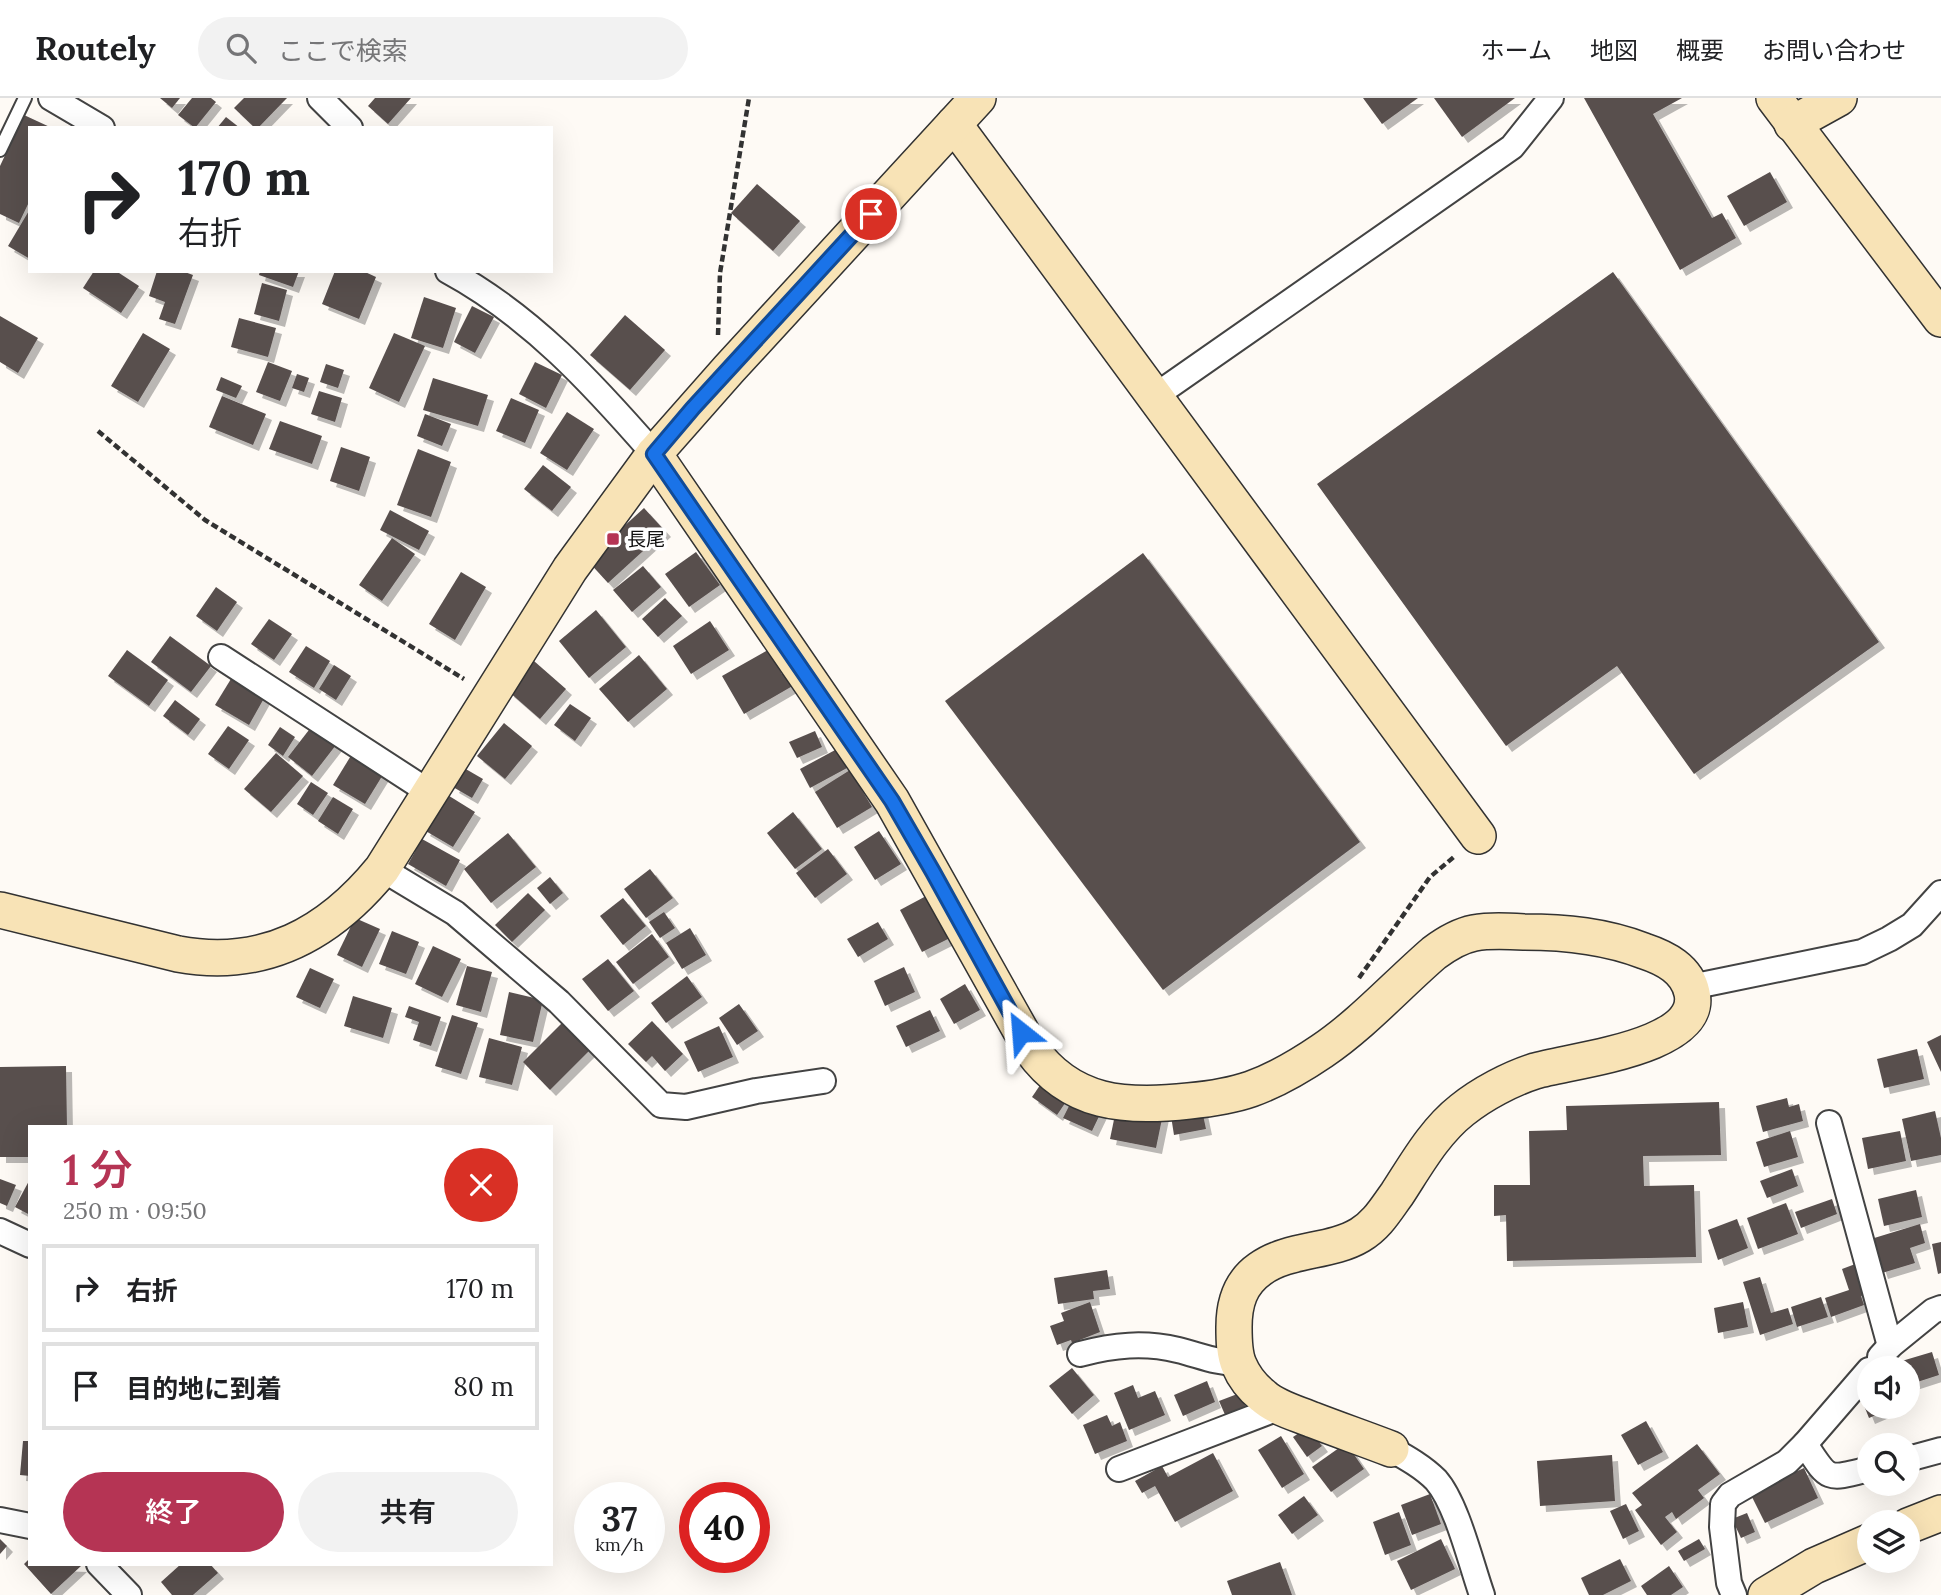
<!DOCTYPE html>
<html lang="ja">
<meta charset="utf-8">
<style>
:root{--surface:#fff;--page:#f2f2f2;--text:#202124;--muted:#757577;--line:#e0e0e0;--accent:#b53454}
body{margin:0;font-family:Lora,"Noto Sans JP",serif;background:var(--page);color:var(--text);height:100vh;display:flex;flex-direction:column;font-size:26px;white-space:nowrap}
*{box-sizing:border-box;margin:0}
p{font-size:23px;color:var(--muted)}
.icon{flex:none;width:38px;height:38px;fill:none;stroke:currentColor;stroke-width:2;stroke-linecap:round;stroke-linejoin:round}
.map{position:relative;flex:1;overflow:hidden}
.sheet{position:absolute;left:28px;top:1027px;width:525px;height:441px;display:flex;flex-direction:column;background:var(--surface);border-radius:0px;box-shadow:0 7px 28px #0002}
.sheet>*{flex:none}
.banner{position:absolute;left:28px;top:28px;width:525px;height:147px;border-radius:0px;box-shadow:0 7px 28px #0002;background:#fff;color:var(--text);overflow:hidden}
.buttons{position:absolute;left:1857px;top:1258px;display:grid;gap:14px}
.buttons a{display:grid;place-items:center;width:63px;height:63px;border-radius:50%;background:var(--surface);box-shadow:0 7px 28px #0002;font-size:35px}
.speed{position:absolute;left:574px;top:1384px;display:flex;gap:14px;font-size:35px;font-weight:700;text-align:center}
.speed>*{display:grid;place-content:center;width:91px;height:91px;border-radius:50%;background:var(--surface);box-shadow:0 7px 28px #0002;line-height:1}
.speed small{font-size:18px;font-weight:400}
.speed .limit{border:10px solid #d22;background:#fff;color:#111}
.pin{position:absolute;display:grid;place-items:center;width:60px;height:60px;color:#fff;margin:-30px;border:4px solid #fff;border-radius:50%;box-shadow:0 2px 7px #0007}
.me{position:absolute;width:77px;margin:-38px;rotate:332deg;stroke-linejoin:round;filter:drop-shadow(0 0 5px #0008)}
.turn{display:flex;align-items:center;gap:24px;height:147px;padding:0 35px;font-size:32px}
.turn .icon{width:91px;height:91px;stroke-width:2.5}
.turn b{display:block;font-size:49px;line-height:60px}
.round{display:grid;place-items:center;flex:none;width:74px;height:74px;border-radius:37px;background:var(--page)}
.summary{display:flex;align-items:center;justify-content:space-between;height:119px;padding:0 35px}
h1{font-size:42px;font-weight:600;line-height:52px;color:var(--accent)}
.action{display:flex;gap:14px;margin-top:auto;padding:14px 35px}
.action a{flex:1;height:80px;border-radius:42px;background:var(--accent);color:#fff;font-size:28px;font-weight:600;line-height:80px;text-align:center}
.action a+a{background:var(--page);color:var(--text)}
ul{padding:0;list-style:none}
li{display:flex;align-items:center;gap:21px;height:88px;margin:0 14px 10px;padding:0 21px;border:4px solid var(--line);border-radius:0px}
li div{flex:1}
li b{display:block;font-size:26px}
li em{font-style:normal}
header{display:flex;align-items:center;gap:42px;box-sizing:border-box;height:98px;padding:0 35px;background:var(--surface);border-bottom:2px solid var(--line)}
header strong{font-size:33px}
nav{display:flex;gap:38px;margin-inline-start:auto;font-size:24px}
.search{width:490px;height:63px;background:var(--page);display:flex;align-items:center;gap:18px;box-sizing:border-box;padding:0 24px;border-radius:38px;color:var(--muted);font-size:26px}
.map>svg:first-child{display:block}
</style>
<header>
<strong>Routely</strong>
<div class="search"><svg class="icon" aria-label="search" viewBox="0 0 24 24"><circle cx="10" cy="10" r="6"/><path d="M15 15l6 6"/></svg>ここで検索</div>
<nav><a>ホーム</a><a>地図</a><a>概要</a><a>お問い合わせ</a></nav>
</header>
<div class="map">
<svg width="1941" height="1497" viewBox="0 0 1941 1497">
<defs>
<filter id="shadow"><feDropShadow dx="6" dy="6" stdDeviation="0" flood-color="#0004"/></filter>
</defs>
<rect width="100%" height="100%" fill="#fefaf5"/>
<!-- building -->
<g fill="#584f4e" filter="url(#shadow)">
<path d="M160,0H180L172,10Z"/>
<path d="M192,0H211L216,4L195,30L178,17Z"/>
<path d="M244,0H287L258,30H255L234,10Z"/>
<path d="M375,0H411L388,26L368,8Z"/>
<path d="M1363,0H1418L1382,26Z"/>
<path d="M1434,0H1515L1462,39Z"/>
<path d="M1584,0H1682L1653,16L1712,120L1722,115L1736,140L1680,172Z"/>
<path d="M24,17L52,30H30V102L19,125L0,116V68Z"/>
<path d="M226,19L240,30H217Z"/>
<path d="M1770,74L1787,104L1744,128L1727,98Z"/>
<path d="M757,86L800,123L773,153L731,115Z"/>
<path d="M30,111V161L8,148Z"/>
<path d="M94,173H116L139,188L121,215L83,190Z"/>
<path d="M157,173H182L193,177L175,226L159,221L165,204L149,198Z"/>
<path d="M260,173H299L293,189L259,177Z"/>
<path d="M335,173H363L376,179L359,221L322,206Z"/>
<path d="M1613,174L1879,544L1694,676L1617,568L1506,648L1317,386Z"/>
<path d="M262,185L287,192L279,223L254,216Z"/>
<path d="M424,199L456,210L443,250L411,240Z"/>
<path d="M472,208L494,219L475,255L454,244Z"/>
<path d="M625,217L665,252L630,292L590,257Z"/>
<path d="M0,218L38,240L18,275L0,264Z"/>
<path d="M239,220L276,230L268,259L231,249Z"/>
<path d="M143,235L170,251L138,304L111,288Z"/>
<path d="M394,235L425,248L399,304L369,290Z"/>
<path d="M268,264L292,273L280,303L256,294Z"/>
<path d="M535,264L562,277L546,310L519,296Z"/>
<path d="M326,266L344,272L338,290L320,284Z"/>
<path d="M297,276L309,280L304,294L292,290Z"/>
<path d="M221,279L242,288L236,300L216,292Z"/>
<path d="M433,280L488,297L478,328L423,312Z"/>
<path d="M319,293L342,300L335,324L311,316Z"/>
<path d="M222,298L266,316L253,347L209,329Z"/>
<path d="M511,300L539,312L525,345L496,333Z"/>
<path d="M567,314L594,331L567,372L540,355Z"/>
<path d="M425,316L451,326L442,348L417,338Z"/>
<path d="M280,323L322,338L312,366L269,351Z"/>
<path d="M341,349L370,359L359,393L330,383Z"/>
<path d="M418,351L451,364L431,419L397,407Z"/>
<path d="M543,367L571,389L552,413L524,391Z"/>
<path d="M644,410L665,433L608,485L587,462Z"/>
<path d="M390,412L429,433L419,452L380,432Z"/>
<path d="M392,440L415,456L382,503L359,487Z"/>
<path d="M696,454L720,487L689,509L665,476Z"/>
<path d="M1143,455L1360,744L1163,892L945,603Z"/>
<path d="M643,468L661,489L632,514L613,492Z"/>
<path d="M461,474L486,489L455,542L429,526Z"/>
<path d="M216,489L237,504L217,533L196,518Z"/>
<path d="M665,500L682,518L658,539L642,521Z"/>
<path d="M596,512L626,549L589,580L559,543Z"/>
<path d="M269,521L292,536L274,562L251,546Z"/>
<path d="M710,523L729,552L691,576L673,548Z"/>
<path d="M170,538L211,568L191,594L151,564Z"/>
<path d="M306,548L330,563L314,590L289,574Z"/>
<path d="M127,552L168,582L149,608L108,578Z"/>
<path d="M768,552L782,576L789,572L796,586L744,616L722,578Z"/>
<path d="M639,557L667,591L628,624L599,591Z"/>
<path d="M534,563L566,591L540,621L508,593Z"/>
<path d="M334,567L351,578L336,602L319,591Z"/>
<path d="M234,576L267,595L249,627L215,607Z"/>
<path d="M175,602L200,621L188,637L163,618Z"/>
<path d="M570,606L591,620L575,643L554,627Z"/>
<path d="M504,625L532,648L505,681L477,658Z"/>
<path d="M228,628L249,642L229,671L208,656Z"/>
<path d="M312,628L336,647L312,678L288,659Z"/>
<path d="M280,629L295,639L283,658L268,647Z"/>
<path d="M815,633L822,649L797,660L789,644Z"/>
<path d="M837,651L847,670L810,690L800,671Z"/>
<path d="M276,655L303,678L271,714L244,691Z"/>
<path d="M352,656L384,675L365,706L333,687Z"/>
<path d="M464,670L483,681L472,700L453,689Z"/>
<path d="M850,672L872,709L837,730L815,694Z"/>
<path d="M311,684L328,695L313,717L297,706Z"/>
<path d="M446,696L475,714L453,749L424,732Z"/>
<path d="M333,699L353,711L338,736L318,723Z"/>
<path d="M793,714L822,751L795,771L767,735Z"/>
<path d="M879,733L901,766L875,782L854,749Z"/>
<path d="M508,735L536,769L491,805L464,771Z"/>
<path d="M422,741L460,762L446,788L408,766Z"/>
<path d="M828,751L847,776L815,800L796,775Z"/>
<path d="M650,771L673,800L646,820L624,791Z"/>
<path d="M550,779L563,795L550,806L537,790Z"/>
<path d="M528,795L545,812L512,844L495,827Z"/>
<path d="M928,797L950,840L922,854L900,812Z"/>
<path d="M623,800L646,828L623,847L600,818Z"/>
<path d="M664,814L675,830L660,840L649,824Z"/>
<path d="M355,820L380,831L362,869L337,857Z"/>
<path d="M878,824L888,841L858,859L847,841Z"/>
<path d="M690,830L706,857L682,871L666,845Z"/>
<path d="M392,833L419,844L406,876L379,866Z"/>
<path d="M652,836L669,859L633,886L616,864Z"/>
<path d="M433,848L461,861L442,899L415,886Z"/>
<path d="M608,861L634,893L608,913L582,881Z"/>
<path d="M467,868L492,874L481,914L456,907Z"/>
<path d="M904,869L915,894L885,908L874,883Z"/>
<path d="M310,870L334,881L320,910L296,899Z"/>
<path d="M687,878L702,899L666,925L651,905Z"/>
<path d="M965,886L980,912L954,926L940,901Z"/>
<path d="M509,894L543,902L533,944L500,937Z"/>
<path d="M353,898L392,910L383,940L344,928Z"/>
<path d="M739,906L758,933L737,947L719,920Z"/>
<path d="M409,908L441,919L431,948L413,942L419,924L405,919Z"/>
<path d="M930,912L940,933L906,949L896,928Z"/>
<path d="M452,917L478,925L461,976L435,968Z"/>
<path d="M564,923L591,951L550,992L523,964Z"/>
<path d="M652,923L683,956L665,973L652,958L646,964L628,946Z"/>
<path d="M719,928L733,959L698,974L684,944Z"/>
<path d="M1941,937V974L1927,944Z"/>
<path d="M489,940L522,949L512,987L479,979Z"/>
<path d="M1917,951L1924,981L1884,990L1877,961Z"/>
<path d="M66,968L67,1029H30V1059H0V969Z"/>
<path d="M1047,977L1072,995L1057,1017L1032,999Z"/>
<path d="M1076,994L1104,1008L1092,1033L1063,1020Z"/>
<path d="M1787,1000L1789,1009L1799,1006L1803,1023L1763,1034L1756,1008Z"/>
<path d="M1719,1004L1721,1057L1643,1058L1644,1088L1694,1087L1696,1159L1507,1163L1506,1117L1494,1118V1087H1530L1529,1033L1567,1032L1566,1008Z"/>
<path d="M1117,1007L1163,1016L1156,1050L1110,1041Z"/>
<path d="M1202,1012L1206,1031L1174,1037L1171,1018Z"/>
<path d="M1935,1013L1941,1040V1057L1911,1063L1902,1021Z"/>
<path d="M1790,1033L1798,1059L1764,1069L1756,1044Z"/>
<path d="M1900,1033L1906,1063L1868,1071L1862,1040Z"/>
<path d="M1792,1071L1798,1088L1767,1100L1760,1083Z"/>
<path d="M0,1081L16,1087L7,1108L0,1105Z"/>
<path d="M30,1081V1117L15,1109Z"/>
<path d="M1916,1092L1922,1119L1884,1128L1878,1101Z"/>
<path d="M1832,1101L1837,1116L1801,1130L1795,1114Z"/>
<path d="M1786,1105L1798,1136L1758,1151L1747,1120Z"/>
<path d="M1737,1121L1748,1150L1718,1162L1708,1132Z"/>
<path d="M1920,1126L1925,1145L1910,1150L1915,1165L1882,1175L1871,1141Z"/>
<path d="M1941,1144V1175L1938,1176L1932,1146Z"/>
<path d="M1858,1165L1869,1195L1861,1198L1864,1207L1831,1219L1825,1200L1849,1192L1842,1171Z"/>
<path d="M1107,1172L1110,1191L1093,1193L1094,1201L1058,1206L1054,1180Z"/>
<path d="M1760,1179L1771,1215L1788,1210L1793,1226L1760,1237L1743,1184Z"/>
<path d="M1821,1199L1828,1219L1797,1229L1791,1209Z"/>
<path d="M1090,1204L1100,1234L1072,1245L1071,1242L1057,1247L1050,1228L1064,1223L1061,1215Z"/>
<path d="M1743,1204L1748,1229L1718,1235L1714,1210Z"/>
<path d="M1932,1254L1939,1277L1908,1287V1270H1896L1895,1265Z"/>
<path d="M1072,1270L1094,1297L1072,1316L1049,1288Z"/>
<path d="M1207,1283L1215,1304L1183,1318L1174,1297Z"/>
<path d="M1133,1287L1138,1300L1155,1293L1165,1317L1129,1332L1114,1295Z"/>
<path d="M1240,1295L1246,1310L1226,1319L1219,1303Z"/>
<path d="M1869,1296V1309H1895L1869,1320L1861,1300Z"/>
<path d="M1107,1317L1112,1328L1120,1324L1127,1343L1095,1356L1083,1327Z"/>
<path d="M1646,1323L1663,1354L1638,1367L1621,1337Z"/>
<path d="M1308,1329L1322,1348L1307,1359L1293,1339Z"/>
<path d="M1281,1338L1304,1376L1282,1390L1258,1352Z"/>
<path d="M23,1343H30V1378L20,1377Z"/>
<path d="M1346,1345L1364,1371L1331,1394L1312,1369Z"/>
<path d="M1697,1346L1720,1376L1698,1392L1704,1400L1676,1421L1672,1414L1665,1419L1677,1434L1661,1447L1635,1412L1642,1407L1632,1395Z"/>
<path d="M1213,1355L1233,1393L1175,1424L1155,1388L1142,1395L1135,1383L1162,1368L1168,1379Z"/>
<path d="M1612,1357L1615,1403L1540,1408L1537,1363Z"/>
<path d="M1804,1370L1818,1400L1765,1425L1750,1395Z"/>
<path d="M1430,1396L1441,1426L1412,1437L1401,1407Z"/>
<path d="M1304,1398L1318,1417L1292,1436L1278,1417Z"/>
<path d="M1626,1406L1639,1433L1623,1441L1610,1413Z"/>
<path d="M1399,1414L1411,1447L1385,1457L1373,1424Z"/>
<path d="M1747,1415L1755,1434L1741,1440L1732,1421Z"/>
<path d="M0,1441L7,1448L0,1456Z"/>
<path d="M1441,1441L1455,1471L1411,1492L1397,1463Z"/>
<path d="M1699,1441L1705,1451L1684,1463L1678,1453Z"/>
<path d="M30,1460V1466L81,1468L51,1496L24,1466Z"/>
<path d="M1620,1461L1631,1483L1603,1497H1589L1581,1480Z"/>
<path d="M1280,1464L1292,1497H1232L1227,1483Z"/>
<path d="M181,1466H210L218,1475L193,1497H172L161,1484Z"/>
<path d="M1669,1468L1683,1489L1671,1497H1647L1641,1488Z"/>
</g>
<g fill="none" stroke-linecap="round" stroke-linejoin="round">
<defs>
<path id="lane" d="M0,52L25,0"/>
<g id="street">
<path d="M51,0L102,30"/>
<path d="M320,0L350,30"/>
<path d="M448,173C531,218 593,286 654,356"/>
<path d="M1155,298L1512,49L1551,0"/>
<path d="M221,559L429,694"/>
<path d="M382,771L455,815L559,904L661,1007L686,1009L756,993L823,983"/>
<path d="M1691,889L1862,854L1889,841L1912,827L1941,795"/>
<path d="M1829,1025L1890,1248"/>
<path d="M0,1133L30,1147"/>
<path d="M1080,1256C1114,1247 1144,1244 1178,1252C1199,1257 1216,1265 1237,1265"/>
<path d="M1880,1259L1890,1248L1933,1213L1941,1210"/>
<path d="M1805,1346L1869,1272"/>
<path d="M1391,1351C1407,1360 1423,1369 1436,1382C1457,1406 1471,1466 1482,1497"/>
<path d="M1908,1361L1941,1352"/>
<path d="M1119,1371L1281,1309"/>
<path d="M0,1422L30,1428"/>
<path d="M99,1466L129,1497"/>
<path d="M1734,1497L1729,1485L1722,1429L1723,1406L1730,1397L1787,1364L1805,1346C1829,1383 1826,1382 1869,1371"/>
</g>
<g id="secondary">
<path d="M1774,0L1941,221"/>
<path d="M954,26L1478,738"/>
<path d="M1792,26L1839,0"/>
<path d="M654,356L892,703L1031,951C1071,1007 1126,1010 1189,1003C1210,1001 1231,998 1251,991C1276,982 1300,968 1322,953C1362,926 1397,887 1434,855C1446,846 1459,838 1474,835C1490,832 1507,833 1524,834C1566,834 1605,838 1644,853C1665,860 1687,871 1692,895C1704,950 1571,962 1535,973C1510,981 1482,996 1462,1012C1434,1034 1416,1067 1397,1096C1386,1111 1377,1127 1360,1137C1330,1155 1289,1150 1260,1171C1240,1185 1234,1205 1234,1229C1234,1241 1234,1256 1239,1267C1244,1279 1253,1290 1263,1298C1276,1310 1296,1315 1313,1322C1339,1332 1365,1341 1391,1351"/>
<path d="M0,812L178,856C264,872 329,836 382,771L570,471L654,356L729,271L978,0"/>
<path d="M1908,1428L1941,1415"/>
<path d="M1766,1497L1814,1468L1869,1444"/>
</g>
</defs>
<!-- lane casing -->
<use href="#lane" stroke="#434343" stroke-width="16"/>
<!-- street casing -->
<use href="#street" stroke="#434343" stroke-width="28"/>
<!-- secondary casing -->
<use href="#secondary" stroke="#323232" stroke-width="38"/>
<!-- path -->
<g stroke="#323232" stroke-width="4.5" stroke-dasharray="7 3.5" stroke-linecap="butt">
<path d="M718,237L720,175L749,0"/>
<path d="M98,333L205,422L464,581"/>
<path d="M1359,880L1430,779L1455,758"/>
</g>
<!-- lane -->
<use href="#lane" stroke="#fff" stroke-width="12"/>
<!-- street -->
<use href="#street" stroke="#fff" stroke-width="24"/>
<!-- secondary -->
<use href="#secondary" stroke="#f8e3b6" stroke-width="35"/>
</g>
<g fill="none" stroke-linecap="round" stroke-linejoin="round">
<defs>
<path id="route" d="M871,116L693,310L654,356L892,703L933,774L1021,934"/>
</defs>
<!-- route casing -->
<use href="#route" stroke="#114b97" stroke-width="18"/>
<!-- route -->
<use href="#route" stroke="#1a73e8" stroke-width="12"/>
</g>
<!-- markers -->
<rect fill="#b53454" stroke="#fff" stroke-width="2.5" x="606" y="434" width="14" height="14" rx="3.5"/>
<g text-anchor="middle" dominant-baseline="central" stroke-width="7" stroke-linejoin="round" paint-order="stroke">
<!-- poi labels -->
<g font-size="19" fill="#101010" stroke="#fff" text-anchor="start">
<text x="627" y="441">長尾</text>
</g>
</g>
</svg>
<div class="buttons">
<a><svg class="icon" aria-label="sound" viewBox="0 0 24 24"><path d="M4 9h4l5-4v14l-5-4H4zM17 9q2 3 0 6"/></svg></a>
<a><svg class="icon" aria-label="search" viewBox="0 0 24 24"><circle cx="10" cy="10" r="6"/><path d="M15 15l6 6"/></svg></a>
<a><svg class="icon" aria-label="layers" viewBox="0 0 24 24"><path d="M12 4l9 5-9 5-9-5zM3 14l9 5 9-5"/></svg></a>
</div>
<div class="speed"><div>37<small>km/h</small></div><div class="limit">40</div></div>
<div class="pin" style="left:871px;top:116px;background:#d93025"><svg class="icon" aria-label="arrive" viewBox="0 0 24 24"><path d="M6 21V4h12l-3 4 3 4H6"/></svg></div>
<svg class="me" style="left:1021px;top:934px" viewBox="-20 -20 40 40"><path d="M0-17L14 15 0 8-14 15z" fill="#1a73e8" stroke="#fff" stroke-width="4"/></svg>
<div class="banner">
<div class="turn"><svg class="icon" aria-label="right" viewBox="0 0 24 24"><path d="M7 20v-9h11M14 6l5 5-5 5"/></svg><div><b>170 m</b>右折</div></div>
</div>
<section class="sheet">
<div class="summary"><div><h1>1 分</h1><p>250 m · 09:50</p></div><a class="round" style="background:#d93025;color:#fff"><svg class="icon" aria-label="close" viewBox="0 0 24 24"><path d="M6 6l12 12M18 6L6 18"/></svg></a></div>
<ul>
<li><svg class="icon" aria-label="right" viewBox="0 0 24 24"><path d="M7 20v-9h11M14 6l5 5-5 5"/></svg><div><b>右折</b></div><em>170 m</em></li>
<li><svg class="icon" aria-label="arrive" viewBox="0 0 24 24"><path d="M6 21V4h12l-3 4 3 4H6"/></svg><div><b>目的地に到着</b></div><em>80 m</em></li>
</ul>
<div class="action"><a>終了</a><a>共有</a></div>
</section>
</div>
